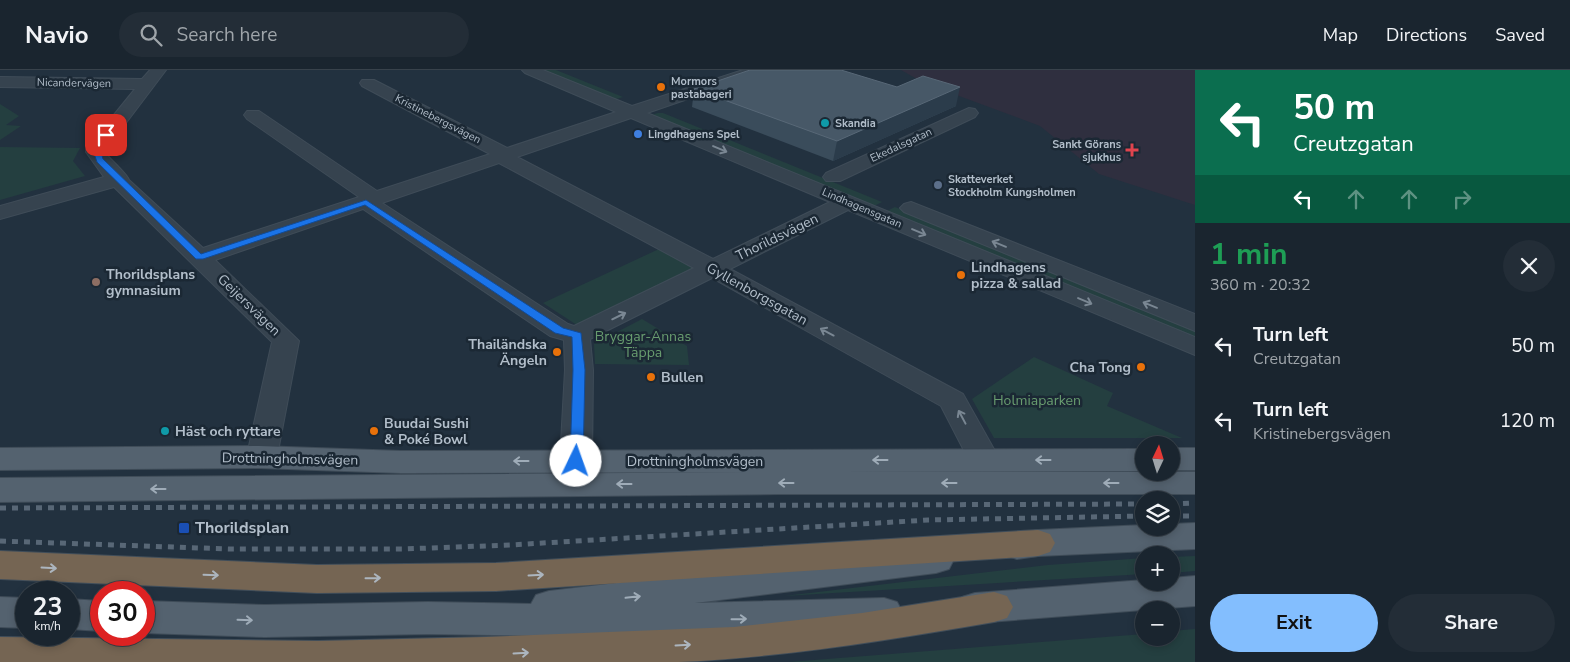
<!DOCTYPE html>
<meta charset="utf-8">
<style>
:root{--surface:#1a252f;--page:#232d37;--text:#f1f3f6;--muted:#9fa5aa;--line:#38424b;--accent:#83befe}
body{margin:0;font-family:"Nunito Sans",sans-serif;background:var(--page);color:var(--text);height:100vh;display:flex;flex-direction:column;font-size:19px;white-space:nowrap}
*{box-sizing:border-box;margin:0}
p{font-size:16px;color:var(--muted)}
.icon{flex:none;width:28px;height:28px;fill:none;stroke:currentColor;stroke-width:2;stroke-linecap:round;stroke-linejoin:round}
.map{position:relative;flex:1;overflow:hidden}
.side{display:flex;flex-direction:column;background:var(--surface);width:375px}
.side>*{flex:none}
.hud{background:#0b6e4f;color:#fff;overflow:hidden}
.needle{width:32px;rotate:4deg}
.controls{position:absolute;left:1135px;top:366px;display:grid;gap:10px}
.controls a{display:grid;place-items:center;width:45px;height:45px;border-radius:50%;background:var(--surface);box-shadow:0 2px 8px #0003,0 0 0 1px var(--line);font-size:25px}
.speed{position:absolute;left:15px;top:511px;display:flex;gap:10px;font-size:25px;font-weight:700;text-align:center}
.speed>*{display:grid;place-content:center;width:65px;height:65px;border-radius:50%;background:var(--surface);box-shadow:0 2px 8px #0003,0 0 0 1px var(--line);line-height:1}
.speed small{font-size:12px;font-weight:400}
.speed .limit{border:8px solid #d22;background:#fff;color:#111}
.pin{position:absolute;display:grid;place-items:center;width:42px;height:42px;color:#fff;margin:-21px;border-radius:10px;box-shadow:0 2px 8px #0006}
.me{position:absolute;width:55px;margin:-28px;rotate:3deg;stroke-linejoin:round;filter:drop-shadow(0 0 4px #0008)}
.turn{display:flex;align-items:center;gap:18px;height:105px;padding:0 15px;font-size:22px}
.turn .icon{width:65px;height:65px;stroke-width:2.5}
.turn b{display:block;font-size:35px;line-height:42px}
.lanes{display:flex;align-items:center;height:48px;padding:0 15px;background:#0003;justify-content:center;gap:25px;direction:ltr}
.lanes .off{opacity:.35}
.round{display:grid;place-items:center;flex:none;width:52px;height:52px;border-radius:26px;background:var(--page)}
.overview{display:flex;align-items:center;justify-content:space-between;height:85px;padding:0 15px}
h1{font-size:30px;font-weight:700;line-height:38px;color:#1e9e55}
.cta{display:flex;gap:10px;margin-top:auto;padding:10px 15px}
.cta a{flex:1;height:58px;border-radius:30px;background:var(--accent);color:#111;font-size:20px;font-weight:700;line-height:58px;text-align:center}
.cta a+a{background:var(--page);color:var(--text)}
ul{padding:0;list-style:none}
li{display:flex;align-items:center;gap:15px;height:75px;padding:0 15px}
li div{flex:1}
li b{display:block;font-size:19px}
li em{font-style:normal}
header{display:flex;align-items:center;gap:30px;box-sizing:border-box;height:70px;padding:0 25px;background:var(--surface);border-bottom:1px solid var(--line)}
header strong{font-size:24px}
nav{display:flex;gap:28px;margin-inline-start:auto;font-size:18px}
.search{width:350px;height:45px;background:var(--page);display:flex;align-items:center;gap:12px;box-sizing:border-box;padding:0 18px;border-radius:28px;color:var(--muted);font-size:19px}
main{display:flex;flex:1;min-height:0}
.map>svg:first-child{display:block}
</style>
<header>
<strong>Navio</strong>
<div class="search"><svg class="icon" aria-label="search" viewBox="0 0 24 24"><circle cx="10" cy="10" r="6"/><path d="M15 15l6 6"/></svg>Search here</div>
<nav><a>Map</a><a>Directions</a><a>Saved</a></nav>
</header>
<main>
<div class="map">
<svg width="1195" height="592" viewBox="0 0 1195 592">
<rect width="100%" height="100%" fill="#22313f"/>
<!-- medical -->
<path fill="#2f2f3f" d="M901,0H1195V135L1099,104L1040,56L924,13Z"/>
<!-- green -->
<g fill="#243f40">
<path d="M539,0H556L623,27L613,30Z"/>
<path d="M0,34L19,46L6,55L21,56L0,70Z"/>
<path d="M658,43H663L882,132L872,137L651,45Z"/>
<path d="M0,77L80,78L73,91L85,106L0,130Z"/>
<path d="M895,137L1195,258V269L885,142Z"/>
<path d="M659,179L697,198L580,257L543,233Z"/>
<path d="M642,249L687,276L689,295L595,294L594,274Z"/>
<path d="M1034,287L1113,323L1107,336L1182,368H994L972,329Z"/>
<path d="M1195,486V501L1171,503V487Z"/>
<path d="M1144,488V504L784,526L1048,495Z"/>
<path d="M1195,559V592H789L1144,564V568H1171V561Z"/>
</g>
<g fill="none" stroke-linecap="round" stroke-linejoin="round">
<defs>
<g id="minor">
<path d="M150,0H166L104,82C110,89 128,105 129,110L203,178L359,127L247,49L244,45L247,41H259L377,121L490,84L362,16L360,13L362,10H374L507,78L616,42L525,3L522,0H543L632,36L743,0H766L763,3L647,43L1195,267V285L848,140L730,199L963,324L1000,390L995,398L984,401L973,398L941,336L712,208L590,269L593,300L592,391L587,399L576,402L565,399L560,391L565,300L564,270L550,266L363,139L215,190L299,271L279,376L270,395L259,398L248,395L243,387L249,376L272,272L114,117L0,149V136L104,107L86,82L87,78L135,19L0,17V7L142,9ZM631,48L830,132L713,189L517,87ZM499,93L694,198L574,256L568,254L382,133Z"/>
<path d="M969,38L975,39L978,43L975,47L840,111H826L823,107L826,103Z"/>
<path d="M911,132L1195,244V261L904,142L900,138L904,134Z"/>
</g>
<g id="major">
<path d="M259,376L401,381L1144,379V401L838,402H1195V424H779L0,432V408L751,402L401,403L259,398L0,400V378Z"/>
<rect x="1171" y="378" width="24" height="22"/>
<path d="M1195,453V479L1038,486L1017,489L1005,485L1000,476L1005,467L1038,460L1144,455V458H1171V454Z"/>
<path d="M936,475L949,479L954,489L949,499L936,503L695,533L884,528L897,532L903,543L897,554L884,558L615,567L428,564L265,567L144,563V531L265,535L428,532L531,534L536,525L549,521Z"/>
<path d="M1195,506V536L975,553L962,549L956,538L962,527L975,523L1144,510V512H1171V508Z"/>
<path d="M0,527L26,528V558L0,557Z"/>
<path d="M69,529L101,531V561L69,559Z"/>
</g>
<g id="highway">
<path d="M1038,460L1050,464L1055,473L1050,482L1038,486L496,521L317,523L0,509V481L317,495L496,493Z"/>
<path d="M994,522L1007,526L1013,537L1007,548L994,552C889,570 786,587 679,592H0V567L318,571L486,567L734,557L862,543Z"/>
</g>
</defs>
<!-- minor casing -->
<use href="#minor" stroke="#3f4c58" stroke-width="2"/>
<!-- major casing -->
<use href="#major" stroke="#3f4c58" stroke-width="2"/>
<!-- highway casing -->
<use href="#highway" stroke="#414e5a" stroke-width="2"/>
<!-- minor -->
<use href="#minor" fill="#36434f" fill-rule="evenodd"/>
<!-- major -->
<use href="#major" fill="#54626f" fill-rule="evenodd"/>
<!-- highway -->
<use href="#highway" fill="#756553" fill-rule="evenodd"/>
<!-- rail -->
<g stroke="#586776" stroke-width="5" stroke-dasharray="6 6" stroke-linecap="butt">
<path d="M1171,434L1195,433"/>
<path d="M0,438L1144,434"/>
<path d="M1171,446H1195"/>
<path d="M0,471L230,479H403L510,475L928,450L1144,446"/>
</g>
</g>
<!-- wall -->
<path fill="#3a4c5b" d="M694,19L956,36L833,91L692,37Z"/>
<!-- shaded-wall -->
<path fill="#2b3c4b" d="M960,17L956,36L833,91L837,71Z"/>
<!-- building -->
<path fill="#475867" stroke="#586877" d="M750,0H841L897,17L923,6L960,17L837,71L694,19Z"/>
<!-- one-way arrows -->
<defs><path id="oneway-shaft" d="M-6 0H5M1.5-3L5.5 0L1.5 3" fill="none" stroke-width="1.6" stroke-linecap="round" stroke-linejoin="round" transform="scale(1.25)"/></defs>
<g stroke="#7a8793">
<use href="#oneway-shaft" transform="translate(720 79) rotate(23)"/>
<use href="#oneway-shaft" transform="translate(919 162) rotate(23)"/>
<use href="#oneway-shaft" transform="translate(999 174) rotate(-158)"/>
<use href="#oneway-shaft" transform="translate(1085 231) rotate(23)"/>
<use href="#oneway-shaft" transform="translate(1150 235) rotate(-158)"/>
<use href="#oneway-shaft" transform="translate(619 246) rotate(-26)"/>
<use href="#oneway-shaft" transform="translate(827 262) rotate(-152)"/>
<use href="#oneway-shaft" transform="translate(962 347) rotate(-118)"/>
</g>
<g stroke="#9facb8">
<use href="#oneway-shaft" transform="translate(880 390) rotate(180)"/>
<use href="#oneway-shaft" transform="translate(1043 390) rotate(180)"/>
<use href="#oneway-shaft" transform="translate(521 391) rotate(180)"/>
<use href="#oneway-shaft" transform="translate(786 413) rotate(-180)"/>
<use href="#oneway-shaft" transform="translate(949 413) rotate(180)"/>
<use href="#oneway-shaft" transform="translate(1111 413) rotate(180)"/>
<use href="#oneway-shaft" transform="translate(624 414) rotate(180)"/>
<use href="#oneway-shaft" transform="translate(158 419) rotate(180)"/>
<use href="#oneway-shaft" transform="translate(633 527) rotate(-6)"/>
<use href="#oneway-shaft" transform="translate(739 549) rotate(-1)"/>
<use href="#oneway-shaft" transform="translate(245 550) rotate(2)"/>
</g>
<g stroke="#acb5be">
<use href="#oneway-shaft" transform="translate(49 498) rotate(3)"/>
<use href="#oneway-shaft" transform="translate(211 505) rotate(2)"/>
<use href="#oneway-shaft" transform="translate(536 505) rotate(-3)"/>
<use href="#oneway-shaft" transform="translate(373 508) rotate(-1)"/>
<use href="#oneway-shaft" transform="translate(683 575) rotate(-3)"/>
<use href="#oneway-shaft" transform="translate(521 583) rotate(-3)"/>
</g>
<!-- route -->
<path fill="#1a73e8" stroke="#114b97" d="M103,63L110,65L100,78L103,89L201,184L366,130L563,258L581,263L585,300L583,391L581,394L576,395L570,391L573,300L572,267L555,263L365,135L203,189H196L97,92L92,78Z"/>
<!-- markers -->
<g fill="#e8710a" stroke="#1b2834" stroke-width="2">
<circle cx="661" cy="17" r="5"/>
<circle cx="961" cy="205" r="5"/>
<circle cx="557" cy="282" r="5"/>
<circle cx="1141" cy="297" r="5"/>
<circle cx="651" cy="307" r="5"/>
<circle cx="374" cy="361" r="5"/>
</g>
<g fill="#0f9aa8" stroke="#1b2834" stroke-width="2">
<circle cx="825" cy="53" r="5"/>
<circle cx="165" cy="361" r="5"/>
</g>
<circle fill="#3f7fe0" stroke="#1b2834" stroke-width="2" cx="638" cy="64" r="5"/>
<path fill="#e0444e" stroke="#1b2834" stroke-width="2" d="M1129.5 72.5h5v5h5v5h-5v5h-5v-5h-5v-5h5z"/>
<circle fill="#5c6f8a" stroke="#1b2834" stroke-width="2" cx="938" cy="115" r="5"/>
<circle fill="#8d6e63" stroke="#1b2834" stroke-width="2" cx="96" cy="212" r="5"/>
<rect fill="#1a4fb4" stroke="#1b2834" stroke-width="2" x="178" y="452" width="12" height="12" rx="2.5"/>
<g text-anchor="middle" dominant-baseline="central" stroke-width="5" stroke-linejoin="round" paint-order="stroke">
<!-- far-poi labels -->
<g font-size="11" font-weight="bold" fill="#b2beca" stroke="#1b2834" text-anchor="start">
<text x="671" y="11">Mormors<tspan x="671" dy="13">pastabageri</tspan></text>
<text x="835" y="53">Skandia</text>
<text x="648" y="64">Lingdhagens Spel</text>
<text x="1121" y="74" text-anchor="end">Sankt Görans<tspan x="1121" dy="13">sjukhus</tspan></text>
<text x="948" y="109">Skatteverket<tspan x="948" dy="13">Stockholm Kungsholmen</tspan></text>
</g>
<!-- far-street labels -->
<g font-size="11" fill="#b2beca" stroke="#1b2834">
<text transform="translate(74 13) rotate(1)">Nicandervägen</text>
<text transform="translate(438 49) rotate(27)">Kristinebergsvägen</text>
<text transform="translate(901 75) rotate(-25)">Ekedalsgatan</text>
<text transform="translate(862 138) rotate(23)">Lindhagensgatan</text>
</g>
<!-- street labels -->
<g font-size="14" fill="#b2beca" stroke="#1b2834">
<text transform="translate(777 167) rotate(-26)">Thorildsvägen</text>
<text transform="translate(757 224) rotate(29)">Gyllenborgsgatan</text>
<text transform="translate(249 235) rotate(44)">Geijersvägen</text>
<text transform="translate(290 389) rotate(1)">Drottningholmsvägen</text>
<text x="695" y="391">Drottningholmsvägen</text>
</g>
<!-- poi labels -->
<g font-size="14" font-weight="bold" fill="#b2beca" stroke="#1b2834" text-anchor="start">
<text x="971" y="197">Lindhagens<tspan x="971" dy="16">pizza &amp; sallad</tspan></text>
<text x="106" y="204">Thorildsplans<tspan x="106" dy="16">gymnasium</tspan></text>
<text x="547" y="274" text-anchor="end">Thailändska<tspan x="547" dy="16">Ängeln</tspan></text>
<text x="1131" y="297" text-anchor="end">Cha Tong</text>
<text x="661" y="307">Bullen</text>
<text x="384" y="353">Buudai Sushi<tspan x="384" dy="16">&amp; Poké Bowl</tspan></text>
<text x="175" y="361">Häst och ryttare</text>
</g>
<!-- park labels -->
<g font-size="14" fill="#689c6f" stroke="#1b2834">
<text x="643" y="266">Bryggar-Annas<tspan x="643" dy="16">Täppa</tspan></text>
<text x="1037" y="330">Holmiaparken</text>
</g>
<!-- near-poi labels -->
<g font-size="16" font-weight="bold" fill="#b2beca" stroke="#1b2834" text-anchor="start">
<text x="195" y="458">Thorildsplan</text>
</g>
</g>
</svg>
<div class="controls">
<a><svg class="needle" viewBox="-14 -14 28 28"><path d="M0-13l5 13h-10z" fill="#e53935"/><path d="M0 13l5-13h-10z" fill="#9fa5aa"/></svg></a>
<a><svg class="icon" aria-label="layers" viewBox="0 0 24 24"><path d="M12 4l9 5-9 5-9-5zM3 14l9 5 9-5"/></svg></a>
<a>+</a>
<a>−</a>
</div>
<div class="speed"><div>23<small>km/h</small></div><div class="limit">30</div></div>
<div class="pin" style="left:106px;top:65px;background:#d93025"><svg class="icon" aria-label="arrive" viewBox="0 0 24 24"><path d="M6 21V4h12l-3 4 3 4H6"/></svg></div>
<svg class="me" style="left:576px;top:391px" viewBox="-20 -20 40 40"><circle r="19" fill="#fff"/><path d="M0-13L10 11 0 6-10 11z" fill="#1a73e8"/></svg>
</div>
<section class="side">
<div class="hud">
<div class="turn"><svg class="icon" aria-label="left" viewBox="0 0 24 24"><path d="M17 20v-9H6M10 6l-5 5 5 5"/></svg><div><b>50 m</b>Creutzgatan</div></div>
<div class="lanes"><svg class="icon" aria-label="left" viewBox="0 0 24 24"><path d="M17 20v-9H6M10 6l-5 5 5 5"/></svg><svg class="icon off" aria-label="ahead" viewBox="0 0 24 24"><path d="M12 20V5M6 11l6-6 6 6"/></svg><svg class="icon off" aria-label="ahead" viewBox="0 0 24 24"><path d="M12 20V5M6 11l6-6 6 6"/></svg><svg class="icon off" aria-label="right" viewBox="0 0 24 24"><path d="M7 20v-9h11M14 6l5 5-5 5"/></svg></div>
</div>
<div class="overview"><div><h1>1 min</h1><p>360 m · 20:32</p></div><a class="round"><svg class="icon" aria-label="close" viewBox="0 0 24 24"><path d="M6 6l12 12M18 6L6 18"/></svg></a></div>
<ul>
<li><svg class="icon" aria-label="left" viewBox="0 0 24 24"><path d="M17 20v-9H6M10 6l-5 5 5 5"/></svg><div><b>Turn left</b><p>Creutzgatan</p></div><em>50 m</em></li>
<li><svg class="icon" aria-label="left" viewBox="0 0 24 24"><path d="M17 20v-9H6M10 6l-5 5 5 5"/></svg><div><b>Turn left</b><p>Kristinebergsvägen</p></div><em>120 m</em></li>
</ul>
<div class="cta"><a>Exit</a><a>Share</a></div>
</section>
</main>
